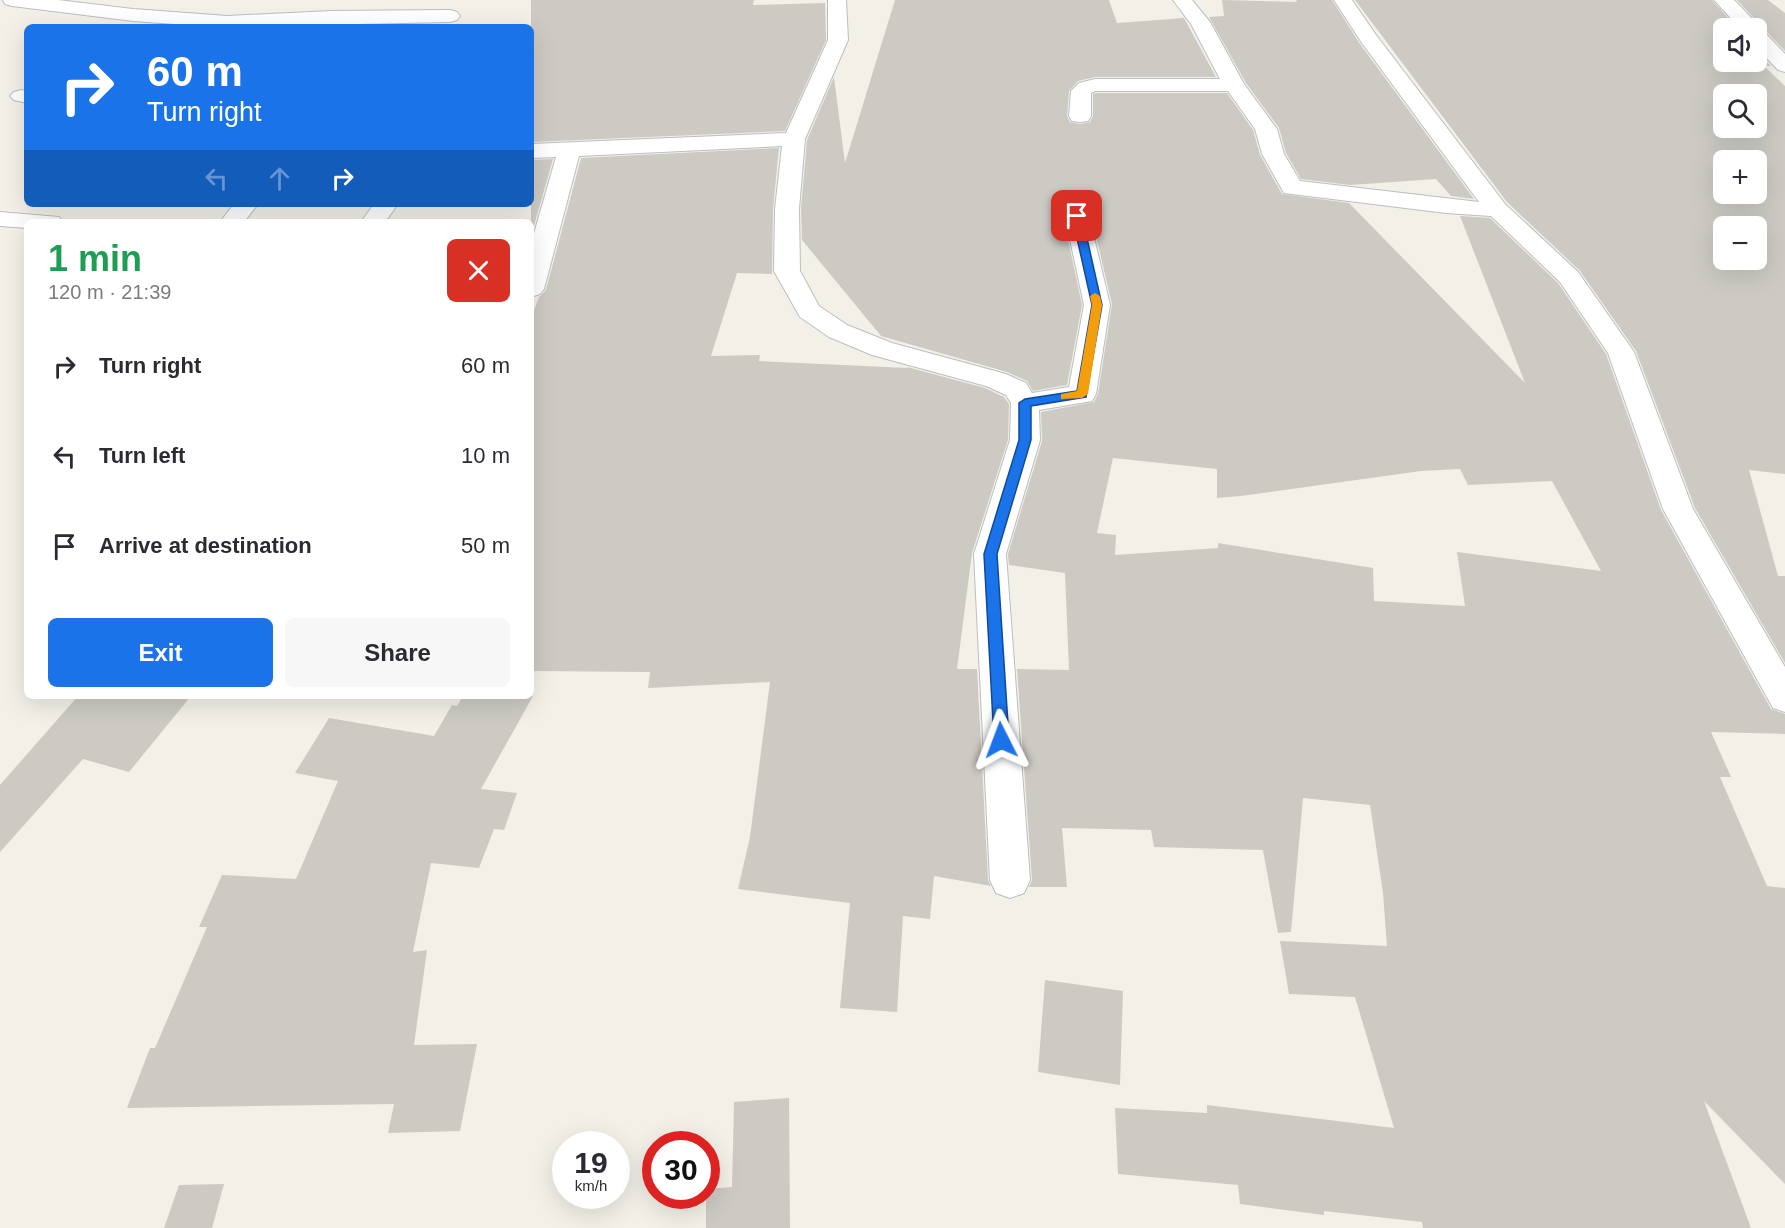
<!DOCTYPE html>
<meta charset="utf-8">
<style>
:root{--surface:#fff;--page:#f7f7f7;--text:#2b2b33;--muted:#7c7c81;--accent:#1a73e8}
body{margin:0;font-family:Arial,sans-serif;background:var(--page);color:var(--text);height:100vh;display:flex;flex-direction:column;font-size:22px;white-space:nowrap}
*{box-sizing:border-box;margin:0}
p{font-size:20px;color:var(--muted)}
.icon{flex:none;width:33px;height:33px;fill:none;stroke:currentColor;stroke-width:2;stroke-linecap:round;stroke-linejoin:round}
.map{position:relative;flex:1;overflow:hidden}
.details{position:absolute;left:24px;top:219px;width:510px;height:480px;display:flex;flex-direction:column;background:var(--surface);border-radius:9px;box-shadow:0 6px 24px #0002}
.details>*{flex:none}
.hud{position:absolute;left:24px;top:24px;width:510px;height:183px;border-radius:9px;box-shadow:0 6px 24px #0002;background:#1a73e8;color:#fff;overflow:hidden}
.controls{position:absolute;left:1713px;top:18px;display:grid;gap:12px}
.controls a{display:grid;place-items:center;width:54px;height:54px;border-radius:9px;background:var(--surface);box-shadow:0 6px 24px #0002;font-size:30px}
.speed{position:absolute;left:552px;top:1131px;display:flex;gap:12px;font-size:30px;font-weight:700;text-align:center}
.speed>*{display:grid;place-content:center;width:78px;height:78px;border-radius:50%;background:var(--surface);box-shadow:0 6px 24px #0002;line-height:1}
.speed small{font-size:15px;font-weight:400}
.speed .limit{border:9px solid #d22;background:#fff;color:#111}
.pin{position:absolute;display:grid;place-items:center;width:51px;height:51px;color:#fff;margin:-26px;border-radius:12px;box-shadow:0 3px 9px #0006}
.me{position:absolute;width:66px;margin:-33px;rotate:357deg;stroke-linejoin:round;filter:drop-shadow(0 0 4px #0008)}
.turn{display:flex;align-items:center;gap:21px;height:126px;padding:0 24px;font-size:27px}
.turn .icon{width:78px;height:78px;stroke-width:2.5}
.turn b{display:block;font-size:42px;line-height:51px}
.lanes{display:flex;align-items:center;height:57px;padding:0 24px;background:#0003;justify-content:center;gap:30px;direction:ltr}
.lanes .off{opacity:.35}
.round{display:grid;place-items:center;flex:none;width:63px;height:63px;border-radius:9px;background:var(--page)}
.head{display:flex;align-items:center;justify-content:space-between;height:102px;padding:0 24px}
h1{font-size:36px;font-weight:700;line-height:45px;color:#1e9e55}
.action{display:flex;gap:12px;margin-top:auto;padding:12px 24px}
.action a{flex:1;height:69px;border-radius:9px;background:var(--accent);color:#fff;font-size:24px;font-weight:700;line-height:69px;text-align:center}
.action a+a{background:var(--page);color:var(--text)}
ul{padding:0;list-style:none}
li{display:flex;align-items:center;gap:18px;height:90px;padding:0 24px}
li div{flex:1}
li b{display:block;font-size:22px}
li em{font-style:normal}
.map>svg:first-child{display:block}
</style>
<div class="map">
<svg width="1785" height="1228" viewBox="0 0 1785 1228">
<rect width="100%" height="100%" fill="#f2f0e7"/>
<!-- building -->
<g fill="#cdcac4" fill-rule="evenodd">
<path d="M531,0H754L753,5L825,3L826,40L785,131L531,142Z"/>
<path d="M895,0H1109L1117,23L1184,18L1216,77H1095L1078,81L1069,91L1067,116L1070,122L1080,124L1090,122L1093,116V94L1096,93H1227L1253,130L1260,155L1282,194L1349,203L1525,383L1460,216L1490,218L1558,283L1606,354L1661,510L1771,709L1785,714V734L1711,732L1731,777H1720L1767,886L1785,888V1184L1704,1101L1751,1228H1423L1422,1222L1324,1211V1215L1240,1204L1238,1185L1118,1174L1115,1108L1207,1113V1105L1394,1128L1355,997L1289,994L1280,941L1387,946L1383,893L1370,805L1303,798L1291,932L1278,933L1263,850L1154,847L1151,830L1062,828L1067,887H1029L1032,880L1017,669L1069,670L1065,573L1009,565L1008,554L1042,441L1041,412L1094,402L1098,394L1112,304L1091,215L1086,209L1078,207L1068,209L1063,216L1082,305L1067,385L1033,391L1027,381L1007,372L881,336L802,240L801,209L807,140L834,77L845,163ZM1113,458L1217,469V498L1241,496L1421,471L1460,469L1468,485L1552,481L1601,571L1457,552L1465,606L1374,601L1373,568L1218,543V548L1115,555L1116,535L1097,533Z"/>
<path d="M1222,0L1297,2L1296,0H1332L1360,44L1474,199L1451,196L1436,179L1350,185L1301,179L1286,153L1279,128L1246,83L1209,17L1224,16Z"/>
<path d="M1355,0H1712L1737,28H1724V62H1756V51L1771,66H1764L1785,86V474L1749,470L1778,576H1785V663L1695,508L1636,351L1580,271L1507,202ZM1724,94H1756V128H1724ZM1724,160H1756V194H1724ZM1724,226H1756V260H1724Z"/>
<path d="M1737,0H1768L1785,13V51Z"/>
<path d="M779,148L773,209L772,274L737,273L711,356L760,355L759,361L908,368L907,367L985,388L1004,397L1009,404L1008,440L972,553L957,669H977L988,880L991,886L934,876L930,919L903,916L897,1012L840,1008L850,903L738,889L750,837L770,682L648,688L650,672L531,671V318L539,297L546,290L581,158Z"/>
<path d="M553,159L531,236V160Z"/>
<path d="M78,696H191L129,772L83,759L0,852V785Z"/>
<path d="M463,696H533L481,789L517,793L504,830L494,829L479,868L431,863L413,952L427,950L414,1045L477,1044L460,1131L388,1133L394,1104L127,1108L150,1048H155L207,927H199L222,875L296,879L338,781L295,773L329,718L434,736L452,705L457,706Z"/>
<path d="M1045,980L1123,991L1120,1085L1038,1072Z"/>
<path d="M789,1098L790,1228H706V1189L732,1187L734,1102Z"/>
<path d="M224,1184L212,1228H164L179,1185Z"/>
</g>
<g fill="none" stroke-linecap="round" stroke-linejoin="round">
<defs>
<g id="minor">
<path d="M3,0H58L133,9L227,16L332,11L450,10L457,12L460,16L457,20L450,22L216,27L133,21L12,6L5,4Z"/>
<path d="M828,0H846L848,40L805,139L799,209L800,271L819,306L847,325L892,343L1006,374L1026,383L1032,393L1069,387L1084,305L1065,216L1069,211L1077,209L1085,211L1089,216L1110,305L1096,394L1092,401L1039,410L1040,440L1006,554L1030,880L1024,893L1010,898L996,893L990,880L974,554L1010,440L1011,403L1006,395L986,386L872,355L829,337L800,317L774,271L775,209L782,146L579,156L544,289L540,294L531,297V244L556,157L531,158V144L786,133L828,40Z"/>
<path d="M1173,0H1192L1210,22L1244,84L1277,129L1284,154L1300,181L1479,202L1362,43L1334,0H1352L1376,35L1505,204L1578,272L1634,352L1693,509L1785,667V712L1773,708L1663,509L1608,353L1560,282L1491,216L1446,213L1284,193L1262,154L1255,129L1228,91H1095L1091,93V116L1088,121L1080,122L1072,121L1069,116L1071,91L1079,83L1095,79H1220L1191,24Z"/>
<path d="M1714,0H1734C1753,19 1766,34 1785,54V72L1778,70L1756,47V28H1740Z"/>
<path d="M21,90L27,91V103L14,100L10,96L14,92Z"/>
<path d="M234,204H258L244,222H220Z"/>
<path d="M374,204H398L385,222H361Z"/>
<path d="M0,212L59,217L63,222H27V228L0,226Z"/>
</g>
</defs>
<!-- minor casing -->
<use href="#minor" stroke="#bbbec3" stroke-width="2"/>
<!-- minor -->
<use href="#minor" fill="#fff" fill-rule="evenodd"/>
</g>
<!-- route -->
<path fill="#1a73e8" stroke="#114b97" stroke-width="1.5" d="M1077,213L1082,216L1102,305L1086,397L1031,406V440L997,554L1009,740L1007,745L1001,747L996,745L994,740L984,554L1019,440V403L1025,399L1077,391L1092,305L1072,216Z"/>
<!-- slow -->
<path fill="#f59e0b" d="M1095,293L1100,296L1102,305L1088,394L1082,398L1061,399V394L1077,391L1092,305L1090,296Z"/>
</svg>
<div class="controls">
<a><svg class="icon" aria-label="sound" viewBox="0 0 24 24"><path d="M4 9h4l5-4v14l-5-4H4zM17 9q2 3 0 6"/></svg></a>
<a><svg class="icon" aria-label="search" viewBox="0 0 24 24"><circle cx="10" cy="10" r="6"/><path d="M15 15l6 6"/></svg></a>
<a>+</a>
<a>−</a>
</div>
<div class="speed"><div>19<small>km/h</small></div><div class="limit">30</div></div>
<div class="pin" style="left:1077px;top:216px;background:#d93025"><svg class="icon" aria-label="arrive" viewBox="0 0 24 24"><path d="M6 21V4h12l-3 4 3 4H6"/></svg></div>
<svg class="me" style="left:1001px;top:740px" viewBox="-20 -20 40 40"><path d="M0-17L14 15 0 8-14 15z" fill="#1a73e8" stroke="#fff" stroke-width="4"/></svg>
<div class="hud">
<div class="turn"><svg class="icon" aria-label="right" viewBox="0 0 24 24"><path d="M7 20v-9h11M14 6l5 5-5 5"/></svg><div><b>60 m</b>Turn right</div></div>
<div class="lanes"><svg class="icon off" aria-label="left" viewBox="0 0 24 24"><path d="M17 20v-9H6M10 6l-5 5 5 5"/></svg><svg class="icon off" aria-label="ahead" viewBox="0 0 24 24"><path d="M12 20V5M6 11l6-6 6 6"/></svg><svg class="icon" aria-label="right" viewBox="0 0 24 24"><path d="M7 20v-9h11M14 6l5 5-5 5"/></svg></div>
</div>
<section class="details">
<div class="head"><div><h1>1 min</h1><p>120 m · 21:39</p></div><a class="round" style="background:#d93025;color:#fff"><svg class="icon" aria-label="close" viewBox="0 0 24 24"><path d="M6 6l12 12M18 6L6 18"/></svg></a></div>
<ul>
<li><svg class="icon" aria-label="right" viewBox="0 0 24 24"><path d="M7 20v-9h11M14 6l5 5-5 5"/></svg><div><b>Turn right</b></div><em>60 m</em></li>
<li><svg class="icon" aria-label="left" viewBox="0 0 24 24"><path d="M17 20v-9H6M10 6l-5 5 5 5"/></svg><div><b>Turn left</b></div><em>10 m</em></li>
<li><svg class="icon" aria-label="arrive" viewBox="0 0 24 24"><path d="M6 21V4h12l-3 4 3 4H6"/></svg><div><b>Arrive at destination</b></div><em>50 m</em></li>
</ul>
<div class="action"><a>Exit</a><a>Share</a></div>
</section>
</div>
